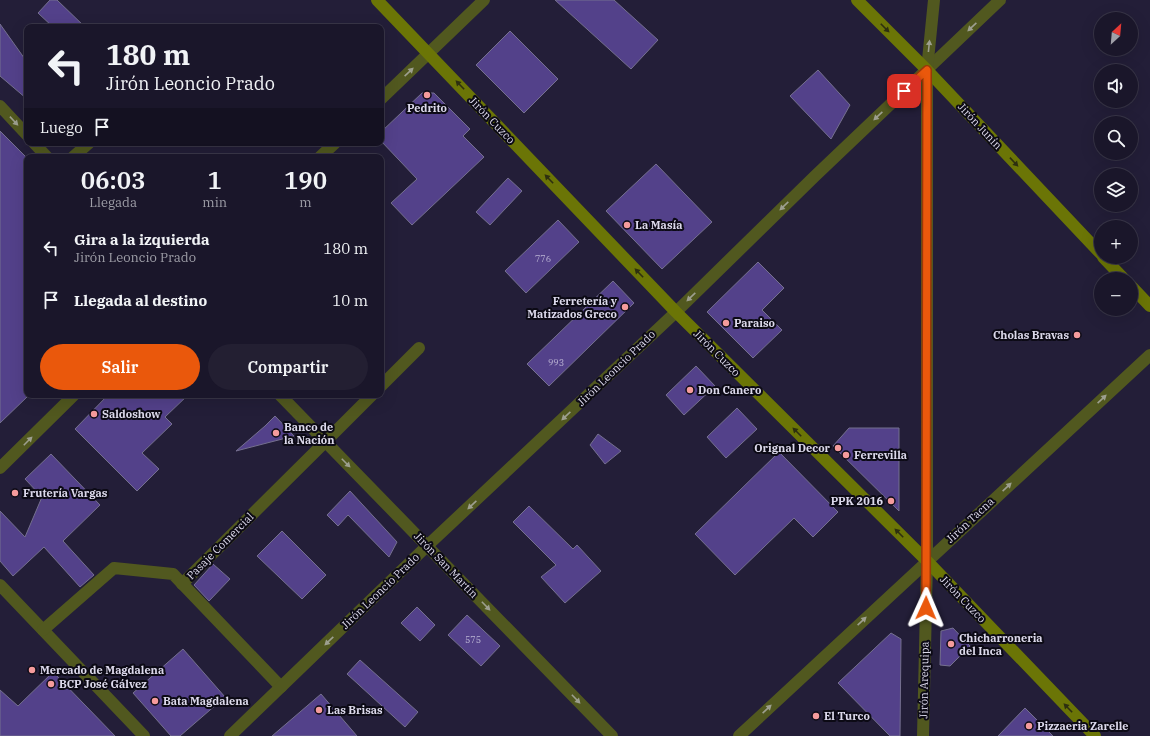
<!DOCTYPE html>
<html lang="es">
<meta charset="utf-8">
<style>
:root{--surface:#1a162a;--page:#231f32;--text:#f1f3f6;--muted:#9f9fa8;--line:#383547;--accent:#ea580c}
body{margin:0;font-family:"IBM Plex Serif",serif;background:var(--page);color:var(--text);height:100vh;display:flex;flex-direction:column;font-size:15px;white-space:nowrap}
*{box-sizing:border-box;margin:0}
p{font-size:13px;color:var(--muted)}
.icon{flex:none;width:22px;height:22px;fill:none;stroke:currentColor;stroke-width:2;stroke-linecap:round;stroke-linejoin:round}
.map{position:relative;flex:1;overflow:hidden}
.details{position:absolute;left:24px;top:154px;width:360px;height:244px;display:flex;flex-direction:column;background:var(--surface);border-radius:8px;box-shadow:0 4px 16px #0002,0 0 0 1px var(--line)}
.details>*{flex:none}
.banner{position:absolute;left:24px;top:24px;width:360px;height:122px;border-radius:8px;box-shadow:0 4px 16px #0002,0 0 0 1px var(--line);background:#1a162a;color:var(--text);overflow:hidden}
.needle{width:26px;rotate:26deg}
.fabs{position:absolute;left:1094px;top:12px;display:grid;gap:8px}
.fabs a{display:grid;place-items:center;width:44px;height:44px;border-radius:50%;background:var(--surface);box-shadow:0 4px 16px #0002,0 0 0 1px var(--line);font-size:20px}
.pin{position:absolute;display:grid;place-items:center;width:34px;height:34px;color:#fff;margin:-17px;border-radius:8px;box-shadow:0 2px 6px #0006}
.me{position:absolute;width:44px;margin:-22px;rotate:1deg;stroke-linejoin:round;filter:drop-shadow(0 0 3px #0008)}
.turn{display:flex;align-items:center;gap:14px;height:84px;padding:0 16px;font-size:18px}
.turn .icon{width:52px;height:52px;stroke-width:2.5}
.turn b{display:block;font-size:28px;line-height:34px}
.then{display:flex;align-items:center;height:38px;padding:0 16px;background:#0003;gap:8px;font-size:15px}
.eta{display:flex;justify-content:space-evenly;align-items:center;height:68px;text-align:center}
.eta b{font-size:24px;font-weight:600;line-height:28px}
.button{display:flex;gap:8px;margin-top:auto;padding:8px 16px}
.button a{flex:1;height:46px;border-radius:24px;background:var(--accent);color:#fff;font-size:16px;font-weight:600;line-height:46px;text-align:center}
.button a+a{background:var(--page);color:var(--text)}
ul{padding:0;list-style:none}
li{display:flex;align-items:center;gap:12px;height:52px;padding:0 16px}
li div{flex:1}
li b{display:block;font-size:15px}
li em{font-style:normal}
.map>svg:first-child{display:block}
</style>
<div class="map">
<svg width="1150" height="736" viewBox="0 0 1150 736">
<rect width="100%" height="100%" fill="#231e38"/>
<!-- building -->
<g fill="#53418a" stroke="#75708f">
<path d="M50,0H57L85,27H53L38,13Z"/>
<path d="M555,0H614L658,40L631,69Z"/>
<path d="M0,24L27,62V99L0,76Z"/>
<path d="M510,31L558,79L524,113L476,65Z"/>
<path d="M818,70L850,105L831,139L790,96Z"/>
<path d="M422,93H434L470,129L463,136L484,157L412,225L391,203L417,179L381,141V132Z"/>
<path d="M0,131L27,158V397L0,423Z"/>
<path d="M656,164L712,222L662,269L606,211Z"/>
<path d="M508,178L522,191L490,225L476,212Z"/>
<path d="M558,220L579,242L526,293L505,271Z"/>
<path d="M758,262L784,288L762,310L782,330L753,358L707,312Z"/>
<path d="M613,281L634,303L549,386L527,364Z"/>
<path d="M696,366L715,386L684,415L666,395Z"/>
<path d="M108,395H188L165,417L172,424L142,453L159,469L137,491L75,429Z"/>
<path d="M737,408L757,429L726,458L707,437Z"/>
<path d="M275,416L294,436L236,451L265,426Z"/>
<path d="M849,428H899V511L833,446Z"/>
<path d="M598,434L621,451L605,464L590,445Z"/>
<path d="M779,452L838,512L813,537L794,518L735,575L695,534Z"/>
<path d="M51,454L100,505L63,541L94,575L80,587L44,547L13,576L0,561V511L25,537L42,497L25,479Z"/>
<path d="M350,491L397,542L389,557L348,515L338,526L327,515Z"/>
<path d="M529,506L573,549L577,545L601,571L565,603L541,577L556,565L513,522Z"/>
<path d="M282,531L326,575L302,599L257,556Z"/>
<path d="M213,564L230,579L209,601L194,585Z"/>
<path d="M417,607L435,625L420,641L401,623Z"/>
<path d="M467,615L500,646L481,666L448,635Z"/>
<path d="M953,628L970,646L950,666L940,665L941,631Z"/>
<path d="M891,633L901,639L900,736H890L838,683Z"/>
<path d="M183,649L225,697L180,736H171L133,693Z"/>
<path d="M360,660L418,712L405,727L347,674Z"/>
<path d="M53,672L115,736H0V690L18,706Z"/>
<path d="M321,694L357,736H272Z"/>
<path d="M1025,708L1053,736H998Z"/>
</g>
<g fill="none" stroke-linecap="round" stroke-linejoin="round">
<!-- lane -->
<g stroke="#51581f" stroke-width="12">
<path d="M73,157L89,143"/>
<path d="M381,386L419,348"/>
<path d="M325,442L372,395"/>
</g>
<!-- street -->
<g stroke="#51581f" stroke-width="12">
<path d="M381,99L484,0"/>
<path d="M0,106L27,135"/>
<path d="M34,143L47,157"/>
<path d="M320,157L335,143"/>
<path d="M280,395L612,736"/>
<path d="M0,468L74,395"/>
<path d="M182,584L325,442"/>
<path d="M0,585L144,736"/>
<path d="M43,630L114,568L173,574L281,687"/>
<path d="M230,736L427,546L676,312L815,176L1000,0"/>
<path d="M739,736L1150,355"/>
<path d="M923,736L927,561V70L934,0"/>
</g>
<!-- secondary -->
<g stroke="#6b7506" stroke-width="12">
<path d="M377,0L676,312L927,561L1095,736"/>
<path d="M857,0L927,70L1101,254"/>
<path d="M1103,257L1124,279"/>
<path d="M1131,286L1150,306"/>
</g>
</g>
<!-- one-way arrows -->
<defs><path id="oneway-solid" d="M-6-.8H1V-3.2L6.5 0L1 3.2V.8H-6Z"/></defs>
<g fill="#9d9f8f">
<use href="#oneway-solid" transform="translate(972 27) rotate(137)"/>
<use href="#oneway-solid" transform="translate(929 46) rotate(-84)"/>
<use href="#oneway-solid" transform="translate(409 72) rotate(-43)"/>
<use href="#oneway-solid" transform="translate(878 116) rotate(137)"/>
<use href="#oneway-solid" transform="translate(14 121) rotate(47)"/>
<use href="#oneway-solid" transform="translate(784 206) rotate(136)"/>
<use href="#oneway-solid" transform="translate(691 297) rotate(136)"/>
<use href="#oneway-solid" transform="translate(1102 399) rotate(-43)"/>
<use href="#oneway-solid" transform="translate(566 416) rotate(137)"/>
<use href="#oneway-solid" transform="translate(28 441) rotate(-45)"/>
<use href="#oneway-solid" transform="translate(346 463) rotate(45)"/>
<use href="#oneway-solid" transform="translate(1007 487) rotate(-43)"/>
<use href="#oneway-solid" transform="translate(472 505) rotate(137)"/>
<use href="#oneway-solid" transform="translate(486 606) rotate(46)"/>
<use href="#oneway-solid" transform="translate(862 621) rotate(-43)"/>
<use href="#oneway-solid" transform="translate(329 641) rotate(136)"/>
<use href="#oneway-solid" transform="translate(576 699) rotate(46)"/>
<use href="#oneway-solid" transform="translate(767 709) rotate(-43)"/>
</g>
<g fill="#2d2f10">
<use href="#oneway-solid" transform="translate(885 28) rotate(45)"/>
<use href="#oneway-solid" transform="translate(460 85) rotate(-134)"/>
<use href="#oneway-solid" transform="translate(1014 162) rotate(47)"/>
<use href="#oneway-solid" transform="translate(549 179) rotate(-134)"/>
<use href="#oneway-solid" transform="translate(639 273) rotate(-134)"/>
<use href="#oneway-solid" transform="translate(797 432) rotate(-135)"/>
<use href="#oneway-solid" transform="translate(899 533) rotate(-135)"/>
<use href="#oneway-solid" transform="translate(1068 708) rotate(-134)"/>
</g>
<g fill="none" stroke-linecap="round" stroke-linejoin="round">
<defs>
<path id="route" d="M904,91L927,70L926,608"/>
</defs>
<!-- route casing -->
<use href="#route" stroke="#983908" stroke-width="10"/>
<!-- route -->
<use href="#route" stroke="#ea580c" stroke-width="7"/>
</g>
<!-- markers -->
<g fill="#f59b9c" stroke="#0c0a15" stroke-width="1.5">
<circle cx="427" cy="95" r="4"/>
<circle cx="627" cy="225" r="4"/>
<circle cx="625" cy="307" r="4"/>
<circle cx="726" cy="323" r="4"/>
<circle cx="1077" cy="335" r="4"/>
<circle cx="690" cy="390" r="4"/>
<circle cx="94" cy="414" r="4"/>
<circle cx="276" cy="433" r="4"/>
<circle cx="838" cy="448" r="4"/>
<circle cx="846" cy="455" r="4"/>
<circle cx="15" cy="493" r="4"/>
<circle cx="891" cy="501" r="4"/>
<circle cx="951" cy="644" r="4"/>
<circle cx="32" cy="670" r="4"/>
<circle cx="51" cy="684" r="4"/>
<circle cx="155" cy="701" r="4"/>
<circle cx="319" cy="710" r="4"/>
<circle cx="816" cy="716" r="4"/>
<circle cx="1029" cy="726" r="4"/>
</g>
<g text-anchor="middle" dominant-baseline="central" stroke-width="4" stroke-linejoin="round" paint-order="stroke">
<!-- number labels -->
<g font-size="9" fill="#bab3d3">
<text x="543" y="258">776</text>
<text x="556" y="362">993</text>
<text x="473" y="639">575</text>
</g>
<!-- poi labels -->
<g font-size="11" font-weight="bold" fill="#dcd9eb" stroke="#0c0a15" text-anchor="start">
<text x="427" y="108" text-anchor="middle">Pedrito</text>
<text x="635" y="225">La Masía</text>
<text x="617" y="301" text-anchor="end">Ferretería y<tspan x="617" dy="13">Matizados Greco</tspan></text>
<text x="734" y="323">Paraiso</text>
<text x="1069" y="335" text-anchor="end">Cholas Bravas</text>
<text x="698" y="390">Don Canero</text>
<text x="102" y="414">Saldoshow</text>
<text x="284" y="427">Banco de<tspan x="284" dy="13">la Nación</tspan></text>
<text x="830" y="448" text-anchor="end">Orignal Decor</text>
<text x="854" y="455">Ferrevilla</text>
<text x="23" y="493">Frutería Vargas</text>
<text x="883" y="501" text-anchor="end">PPK 2016</text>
<text x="959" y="638">Chicharroneria<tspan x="959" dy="13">del Inca</tspan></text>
<text x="40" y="670">Mercado de Magdalena</text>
<text x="59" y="684">BCP José Gálvez</text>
<text x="163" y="701">Bata Magdalena</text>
<text x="327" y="710">Las Brisas</text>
<text x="824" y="716">El Turco</text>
<text x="1037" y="726">Pizzaeria Zarelle</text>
</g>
<!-- street labels -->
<g font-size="11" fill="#dcd9eb" stroke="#0c0a15">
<text transform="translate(492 120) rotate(46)">Jirón Cuzco</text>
<text transform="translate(980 126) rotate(47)">Jirón Junín</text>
<text transform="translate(717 353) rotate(45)">Jirón Cuzco</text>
<text transform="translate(616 368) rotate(-44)">Jirón Leoncio Prado</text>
<text transform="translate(970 520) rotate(-43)">Jirón Tacna</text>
<text transform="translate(220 546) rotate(-45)">Pasaje Comercial</text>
<text transform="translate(446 565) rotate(46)">Jirón San Martín</text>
<text transform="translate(380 591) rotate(-44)">Jirón Leoncio Prado</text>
<text transform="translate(963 599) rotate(46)">Jirón Cuzco</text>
<text transform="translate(924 680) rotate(-89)">Jirón Arequipa</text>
</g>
</g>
</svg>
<div class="fabs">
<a><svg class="needle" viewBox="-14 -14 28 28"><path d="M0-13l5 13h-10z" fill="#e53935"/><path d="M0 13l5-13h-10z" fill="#9f9fa8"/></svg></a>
<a><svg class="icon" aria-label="sound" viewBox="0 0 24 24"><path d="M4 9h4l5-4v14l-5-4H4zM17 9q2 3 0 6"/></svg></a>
<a><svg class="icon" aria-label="search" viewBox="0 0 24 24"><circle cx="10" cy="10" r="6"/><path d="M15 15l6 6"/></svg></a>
<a><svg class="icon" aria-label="layers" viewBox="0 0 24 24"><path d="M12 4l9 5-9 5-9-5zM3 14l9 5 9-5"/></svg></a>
<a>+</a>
<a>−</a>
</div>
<div class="pin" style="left:904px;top:91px;background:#d93025"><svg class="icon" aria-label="arrive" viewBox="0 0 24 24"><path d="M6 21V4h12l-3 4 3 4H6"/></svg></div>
<svg class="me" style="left:926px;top:608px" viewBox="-20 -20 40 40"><path d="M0-17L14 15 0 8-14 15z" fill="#ea580c" stroke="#fff" stroke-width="4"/></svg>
<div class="banner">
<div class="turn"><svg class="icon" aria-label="left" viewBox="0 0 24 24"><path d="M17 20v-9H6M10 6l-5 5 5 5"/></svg><div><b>180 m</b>Jirón Leoncio Prado</div></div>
<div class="then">Luego<svg class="icon" aria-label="arrive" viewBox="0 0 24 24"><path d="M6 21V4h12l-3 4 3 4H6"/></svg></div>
</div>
<section class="details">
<div class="eta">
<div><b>06:03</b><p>Llegada</p></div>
<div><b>1</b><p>min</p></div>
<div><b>190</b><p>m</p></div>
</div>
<ul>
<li><svg class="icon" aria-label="left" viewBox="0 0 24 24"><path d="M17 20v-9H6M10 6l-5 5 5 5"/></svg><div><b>Gira a la izquierda</b><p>Jirón Leoncio Prado</p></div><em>180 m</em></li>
<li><svg class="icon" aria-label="arrive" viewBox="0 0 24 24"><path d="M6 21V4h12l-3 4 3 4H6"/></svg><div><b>Llegada al destino</b></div><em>10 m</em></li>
</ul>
<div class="button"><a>Salir</a><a>Compartir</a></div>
</section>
</div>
